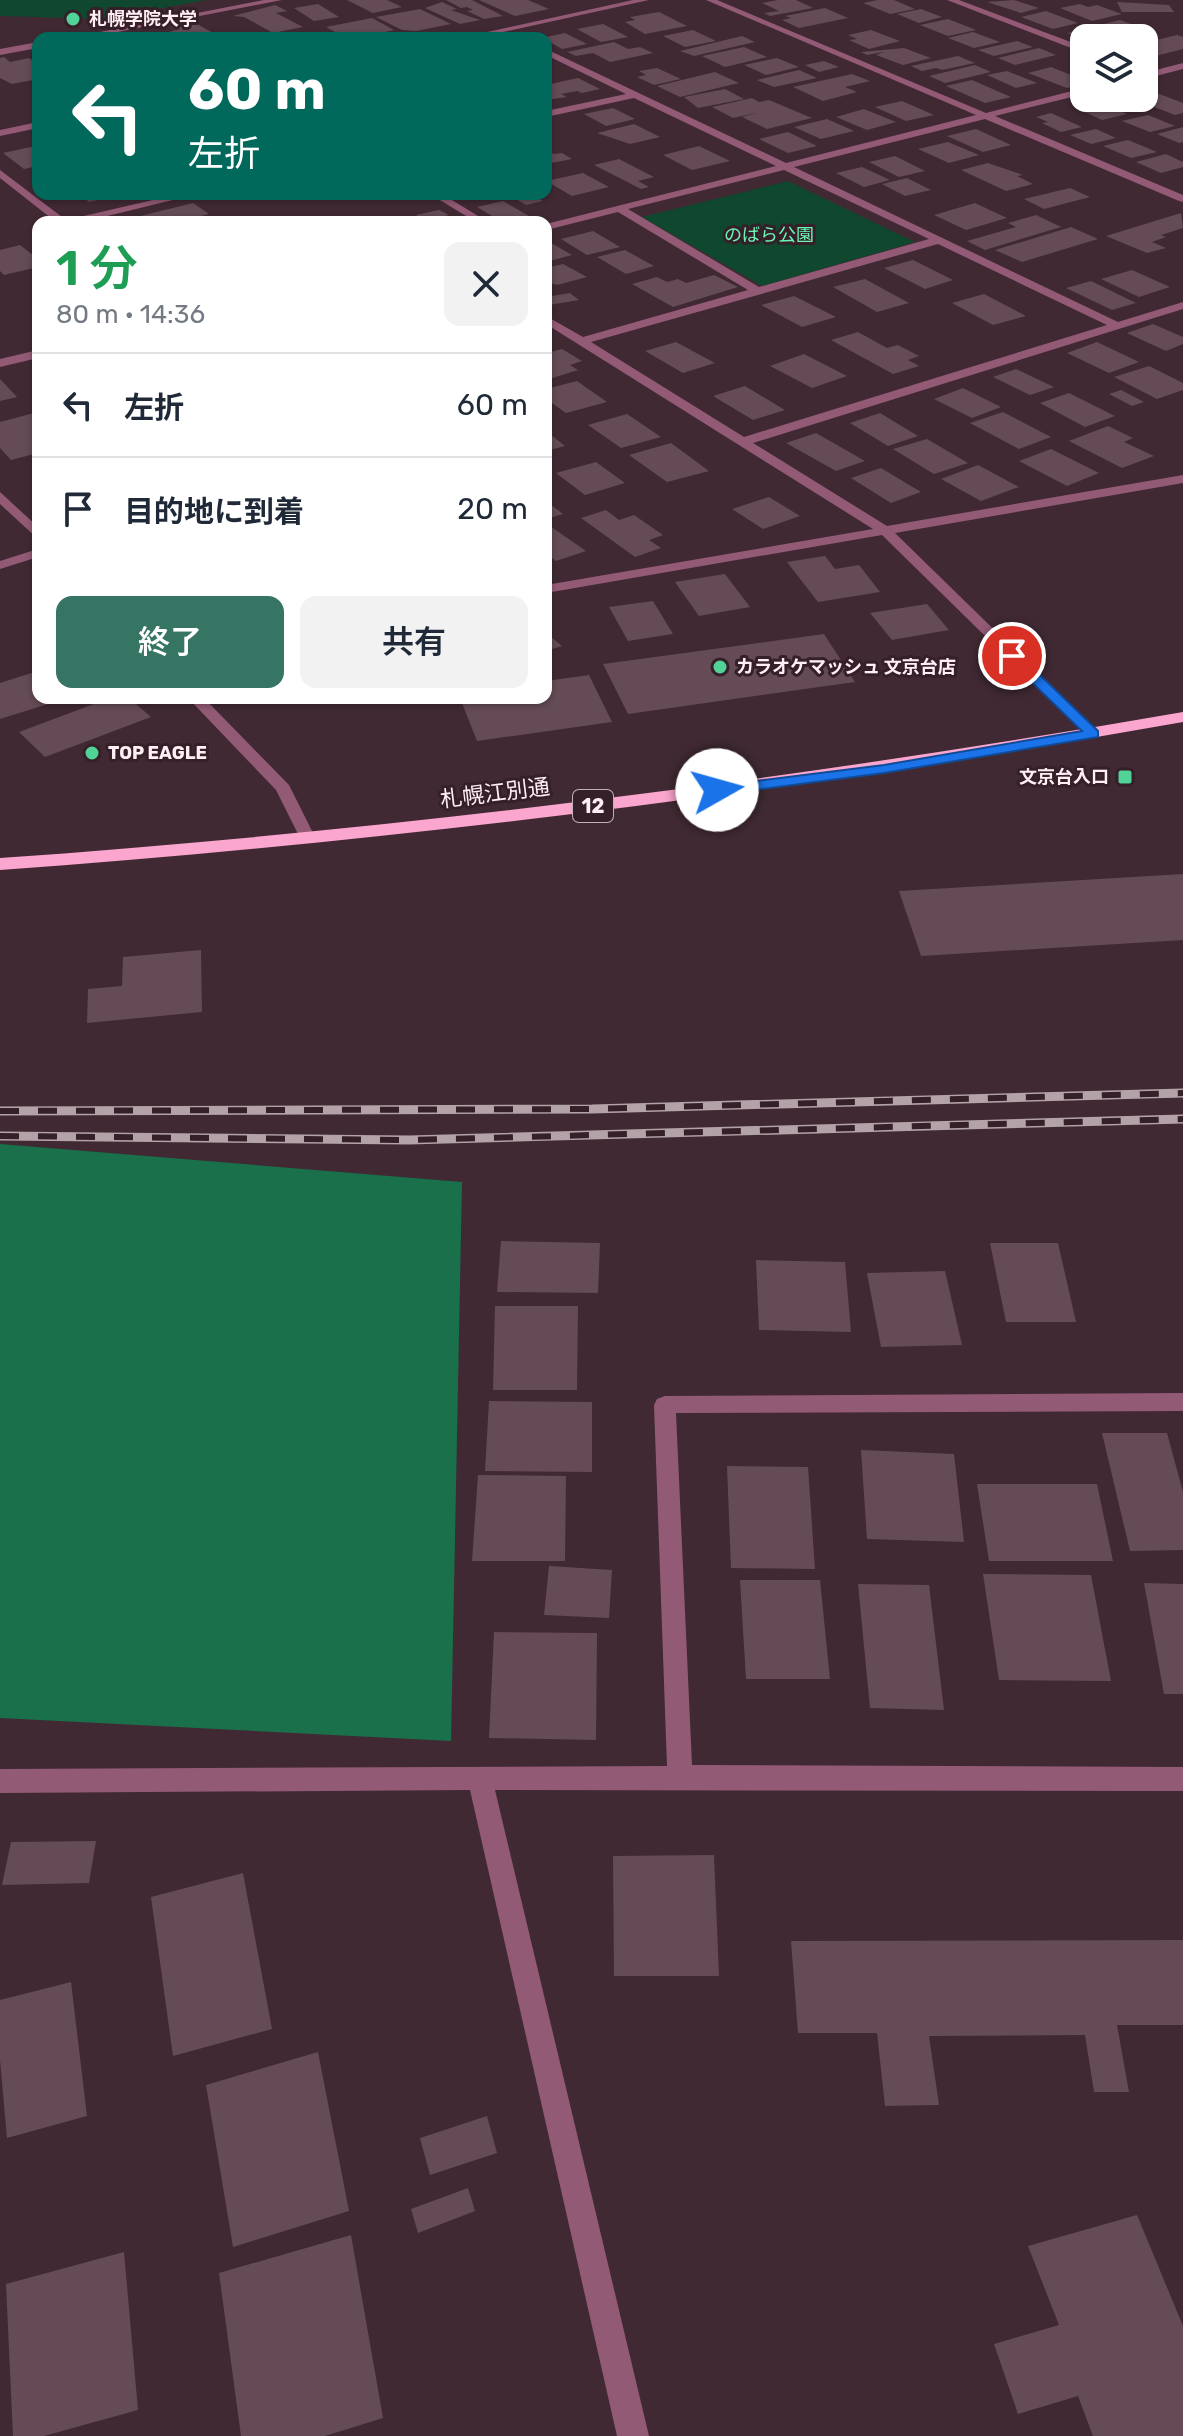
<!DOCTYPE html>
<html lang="ja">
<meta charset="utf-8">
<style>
:root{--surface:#fff;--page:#f2f2f3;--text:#1f2937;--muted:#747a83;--line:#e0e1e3;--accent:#367563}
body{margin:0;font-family:Rubik,"Noto Sans JP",sans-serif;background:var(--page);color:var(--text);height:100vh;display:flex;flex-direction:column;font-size:30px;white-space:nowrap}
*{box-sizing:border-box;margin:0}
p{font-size:26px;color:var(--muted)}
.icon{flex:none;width:44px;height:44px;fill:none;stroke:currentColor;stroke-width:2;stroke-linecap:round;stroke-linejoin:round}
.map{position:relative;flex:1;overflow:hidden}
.sheet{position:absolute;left:32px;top:216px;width:520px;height:488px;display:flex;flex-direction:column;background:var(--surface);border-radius:16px;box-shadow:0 2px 6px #0004}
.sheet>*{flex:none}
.guide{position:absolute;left:32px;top:32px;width:520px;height:168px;border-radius:16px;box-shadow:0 2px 6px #0004;background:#00695c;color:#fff;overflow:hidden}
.fabs{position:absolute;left:1070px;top:24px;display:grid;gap:16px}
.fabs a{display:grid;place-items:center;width:88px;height:88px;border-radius:16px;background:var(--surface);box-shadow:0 2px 6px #0004;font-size:40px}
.pin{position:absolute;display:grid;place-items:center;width:68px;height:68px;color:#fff;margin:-34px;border:4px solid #fff;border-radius:50%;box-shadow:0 2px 8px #0007}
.me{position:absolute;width:88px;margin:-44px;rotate:83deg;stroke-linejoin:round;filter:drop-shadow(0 0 6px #0008)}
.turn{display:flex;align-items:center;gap:28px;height:168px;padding:0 24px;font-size:36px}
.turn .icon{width:104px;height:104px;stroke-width:2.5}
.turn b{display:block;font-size:56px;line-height:68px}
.round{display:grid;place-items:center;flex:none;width:84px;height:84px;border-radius:16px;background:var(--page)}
.summary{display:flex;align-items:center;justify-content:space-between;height:136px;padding:0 24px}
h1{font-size:48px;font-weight:600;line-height:60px;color:#1e9e55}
.primary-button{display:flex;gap:16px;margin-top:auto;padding:16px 24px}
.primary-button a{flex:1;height:92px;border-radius:16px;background:var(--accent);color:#fff;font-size:32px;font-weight:600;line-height:92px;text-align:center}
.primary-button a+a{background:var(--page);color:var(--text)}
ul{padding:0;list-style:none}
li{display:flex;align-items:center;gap:24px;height:104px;padding:0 24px;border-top:2px solid var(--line)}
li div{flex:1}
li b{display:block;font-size:30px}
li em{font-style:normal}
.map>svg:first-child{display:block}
</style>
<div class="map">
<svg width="1183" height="2436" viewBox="0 0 1183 2436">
<rect width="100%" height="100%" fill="#402933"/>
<!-- green -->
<g fill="#10472f">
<path d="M0,0H206L104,19L0,16Z"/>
<path d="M788,181L915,242L762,286L642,217Z"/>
</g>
<!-- forest -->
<path fill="#19704b" d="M0,1144L462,1182L451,1741L0,1718Z"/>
<!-- building -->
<g fill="#644b56">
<path d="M347,0H387L402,7L373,13Z"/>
<path d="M446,0H472L503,16L484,19L467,11L473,10L467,7L461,8Z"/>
<path d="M479,0H528L549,9L515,16Z"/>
<path d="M778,0H796L813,8L770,16L764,13L779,11L762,3Z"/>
<path d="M878,0H894L915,9L890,14L863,3Z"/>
<path d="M1014,0L1039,8L1021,13L987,2Z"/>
<path d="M442,2L457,9L451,10L480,20L460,24L425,8Z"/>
<path d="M1117,2L1169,5L1174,12H1122Z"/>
<path d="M318,4L339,17L314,21L294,8Z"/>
<path d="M1080,4L1088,7L1097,5L1122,14L1092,21L1060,8Z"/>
<path d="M275,5L287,11L276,13L303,27L273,33L244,17L233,16Z"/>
<path d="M825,8L848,18L799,28L782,20L791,18L785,16Z"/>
<path d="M420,9L451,24L416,31L402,30L376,17Z"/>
<path d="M921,9L942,17L919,23L897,14Z"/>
<path d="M1046,11L1078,23L1053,29L1021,17Z"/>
<path d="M659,12L687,26L645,34L625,22L635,20L630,17Z"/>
<path d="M372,18L394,30L385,32L392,36L346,38L326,27Z"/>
<path d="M948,19L976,30L948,36L920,25Z"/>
<path d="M1120,20L1142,28L1100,38H1082L1067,33Z"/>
<path d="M195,23L217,35L179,38L169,32L176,30L171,27Z"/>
<path d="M603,24L628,37L601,42L577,29Z"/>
<path d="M693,30L716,41L685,47L663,36Z"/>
<path d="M871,30L900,41L869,49L849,40L857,39L848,35Z"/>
<path d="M973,32L1000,42L974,48L948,38Z"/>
<path d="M565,33L587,44L562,49L546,40V37Z"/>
<path d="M1177,35L1183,37V49L1144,59V43Z"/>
<path d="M742,36L755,42L694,56L680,51Z"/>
<path d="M1017,41L1033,47L994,56L978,50Z"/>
<path d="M614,42L628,49L640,47L653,53L610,62L593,53L576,56L567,52Z"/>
<path d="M744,47L767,57L725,67L702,56Z"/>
<path d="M904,48L931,58L903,65L876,55L884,52L867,55L861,52Z"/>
<path d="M1039,48L1056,55L1015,65L998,58Z"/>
<path d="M958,56L975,63L942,70L936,68L922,71L911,66Z"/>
<path d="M4,57L10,62L29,58L38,65V70L35,71L38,79L12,84L0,78V58Z"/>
<path d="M777,58L799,67L766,75L744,65Z"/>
<path d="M824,61L839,67L819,72L805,65Z"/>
<path d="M975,65L991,72L945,83L929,76Z"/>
<path d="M1051,67L1076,77L1069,79L1082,85L1067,88L1028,73Z"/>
<path d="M657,68L681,79L654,85L637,77L646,75L639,71Z"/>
<path d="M799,70L817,78L774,87L757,80Z"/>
<path d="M1007,71L1037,83L1016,88L987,75Z"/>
<path d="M715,72L739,83L680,97L657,86Z"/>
<path d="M852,74L870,81L845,87L857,92L823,101L793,87Z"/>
<path d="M578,78L600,89L582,93L577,91L561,94L567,97L546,100V85Z"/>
<path d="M972,80L1011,97L985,103L946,86Z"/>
<path d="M725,89L744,99L698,108L684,97Z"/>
<path d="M1149,90L1183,103V113L1175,115L1131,98H1144V92Z"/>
<path d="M752,98L759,102L769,100L812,118L767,129L742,117L756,113L733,118L712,107Z"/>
<path d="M902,101L934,115L906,121L875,107Z"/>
<path d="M1101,102L1127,114L1102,120L1076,108Z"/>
<path d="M613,108L635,119L606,126L584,114Z"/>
<path d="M864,109L896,122L867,130L836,117Z"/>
<path d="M1051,113L1082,127L1061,132L1042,123L1048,122L1036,117Z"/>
<path d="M1148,115L1175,126L1150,132L1122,121Z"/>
<path d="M827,119L854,131L821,139L794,127Z"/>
<path d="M634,124L660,137L630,144L597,133Z"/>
<path d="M1183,127V142L1179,143L1157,134Z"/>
<path d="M976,129L1011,145L983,152L947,136Z"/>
<path d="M1096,129L1116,138L1091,144L1070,135Z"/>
<path d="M788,132L817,146L788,153L759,139Z"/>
<path d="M1128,140L1157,152L1131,158L1103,146Z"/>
<path d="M948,142L979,155L949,163L918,149Z"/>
<path d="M35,146L38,149V166L24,169L3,153Z"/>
<path d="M699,146L730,161L692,170L663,155Z"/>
<path d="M546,150L554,154L562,153L572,159L546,164Z"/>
<path d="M1166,154L1183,162V167L1161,173L1136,162Z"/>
<path d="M895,156L925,171L899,177L869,162Z"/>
<path d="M619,159L654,177L638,181L649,187L641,189L594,165Z"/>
<path d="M988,163L1023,175L1017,176L1033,184L1006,191L961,170Z"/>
<path d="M862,167L890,180L864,187L836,173Z"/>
<path d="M583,173L609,187L572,196L546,181Z"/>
<path d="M907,178L931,190L905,196L882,184Z"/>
<path d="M1070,188L1090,197L1044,209L1024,199Z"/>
<path d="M80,194H121V195L89,202Z"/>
<path d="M531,194L543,201L526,205L509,195Z"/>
<path d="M503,201L529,216L502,222L477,207Z"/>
<path d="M193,203L209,214L177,222H116Z"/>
<path d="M975,203L1007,218L966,230L934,215Z"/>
<path d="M439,210L449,215L425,221L416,215Z"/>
<path d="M1181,213L1183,228L1161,235L1166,237L1152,242L1166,248L1147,253L1106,236Z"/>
<path d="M1036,215L1061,227L985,250L967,241L1016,227L1008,223Z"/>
<path d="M1071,227L1098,239L1022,262L995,250Z"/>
<path d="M593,231L620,247L587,255L561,239Z"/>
<path d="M546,240L572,255L546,262Z"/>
<path d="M20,245L38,259V267L4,275L0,271V250Z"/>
<path d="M625,250L654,266L626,274L597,257Z"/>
<path d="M913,260L953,280L925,289L884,268Z"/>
<path d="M563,264L587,277L557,285L546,282V268Z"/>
<path d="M1132,270L1170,287L1139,297L1101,279Z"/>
<path d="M714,275L738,287L673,307L632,284L657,277L667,282L678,279L686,283Z"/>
<path d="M865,279L909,303L877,312L833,287Z"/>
<path d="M1091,281L1136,303L1112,310L1066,288Z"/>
<path d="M570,293L579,300L549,305L546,302V297Z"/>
<path d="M984,294L1026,316L993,325L952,303Z"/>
<path d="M794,296L836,317L802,327L761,305Z"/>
<path d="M1153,324L1183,337V344L1166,351L1127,333Z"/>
<path d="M858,332L887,348L898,345L919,356L908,360L919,366L893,374L831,340Z"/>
<path d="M676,342L715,363L683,373L645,351Z"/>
<path d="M1097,342L1139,362L1109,373L1067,353Z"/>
<path d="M562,349L582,361L570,365L578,370L546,380V350L550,352Z"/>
<path d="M804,354L847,376L812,388L770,366Z"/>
<path d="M1149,366L1183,383V390L1157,399L1114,377Z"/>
<path d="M1016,369L1054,387L1030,395L993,377Z"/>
<path d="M0,379L17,397L0,401Z"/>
<path d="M577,381L607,402L566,413L546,399V389Z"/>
<path d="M745,386L785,410L753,420L713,396Z"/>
<path d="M963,388L1001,407L972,418L934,399Z"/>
<path d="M1121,390L1144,402L1132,406L1109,394Z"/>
<path d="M1069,393L1115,416L1085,427L1040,403Z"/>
<path d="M38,412V453L11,460L0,448V422Z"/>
<path d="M1003,412L1051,437L1019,449L970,423Z"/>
<path d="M880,413L918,436L888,446L850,423Z"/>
<path d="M627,414L661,437L621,448L588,425Z"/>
<path d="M1108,426L1133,438L1124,442L1154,456L1122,468L1069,441Z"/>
<path d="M546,431L565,446L546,451Z"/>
<path d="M816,433L865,461L836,471L786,443Z"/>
<path d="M927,439L968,463L934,474L893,449Z"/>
<path d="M671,443L709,471L667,482L629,455Z"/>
<path d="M1051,449L1099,473L1067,486L1019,461Z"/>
<path d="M596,462L625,483L585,495L556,473Z"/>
<path d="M978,465L1019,487L981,501L941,479Z"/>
<path d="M881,468L921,492L891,503L851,478Z"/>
<path d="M769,497L800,516L763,529L732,509Z"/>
<path d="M546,501L563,514L546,519Z"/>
<path d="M606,510L619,520L634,515L663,535L649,540L661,548L635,557L581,518Z"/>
<path d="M550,526L586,551L556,561L546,554V528Z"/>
<path d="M825,556L835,569L859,565L880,592L818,602L787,562Z"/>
<path d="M725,574L750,607L699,616L675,582Z"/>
<path d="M653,601L673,634L628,641L609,607Z"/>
<path d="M927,604L949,630L892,640L870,613Z"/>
<path d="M546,633L562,646L546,651Z"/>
<path d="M824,634L855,682L628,714L603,664Z"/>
<path d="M38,671V698L64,699L0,719V683Z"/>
<path d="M589,675L612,722L477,741L460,698H546V681Z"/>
<path d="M110,698H129L151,717L45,757L19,732Z"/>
<path d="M1183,874V940L921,956L899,891Z"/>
<path d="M201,950L202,1012L87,1023L88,989L122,986L123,957Z"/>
<path d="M501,1241L600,1243L598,1293L497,1292Z"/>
<path d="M990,1243H1058L1076,1322H1006Z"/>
<path d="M756,1260L845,1262L851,1332L759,1330Z"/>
<path d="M945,1271L962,1345L881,1347L867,1273Z"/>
<path d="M495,1306H578L577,1390H493Z"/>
<path d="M489,1401L592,1402V1472L485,1471Z"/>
<path d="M1102,1433H1167L1183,1492V1550L1130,1551Z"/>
<path d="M861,1450L954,1454L964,1542L867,1539Z"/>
<path d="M727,1466L808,1467L815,1569L731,1568Z"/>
<path d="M478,1475L566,1476L565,1561H472Z"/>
<path d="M977,1484H1097L1113,1561H989Z"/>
<path d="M549,1566L612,1570L609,1618L544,1615Z"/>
<path d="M983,1574L1091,1575L1111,1681L999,1680Z"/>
<path d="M740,1580H820L830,1679H746Z"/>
<path d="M1144,1583L1183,1584V1694H1164Z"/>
<path d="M858,1584L929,1585L944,1710L870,1708Z"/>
<path d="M494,1632L597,1633L596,1740L489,1738Z"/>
<path d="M96,1841L89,1883L2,1885L11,1842Z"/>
<path d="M714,1855L719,1976H614L613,1856Z"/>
<path d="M243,1873L272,2029L173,2056L151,1897Z"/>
<path d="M1183,1940V2025H1117L1129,2092H1094L1085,2035L929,2036L939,2105L885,2106L877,2033H798L791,1941Z"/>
<path d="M71,1982L87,2116L7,2138L0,2060V2000Z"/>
<path d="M318,2052L349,2211L233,2247L206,2085Z"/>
<path d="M487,2116L497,2153L430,2175L420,2138Z"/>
<path d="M468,2188L475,2211L418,2233L411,2209Z"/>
<path d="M1137,2215L1183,2326V2436H1093L1078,2396L1018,2414L994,2344L1059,2325L1028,2246Z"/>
<path d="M351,2235L383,2418L325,2436H241L219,2273Z"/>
<path d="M124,2252L138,2410L44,2436H13L6,2284Z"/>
</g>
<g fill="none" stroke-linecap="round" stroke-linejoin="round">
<!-- minor -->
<g fill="#935a76" fill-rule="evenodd">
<path d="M264,0H282L87,38H69Z"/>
<path d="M633,0H649L476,38H460Z"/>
<path d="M706,0H717L986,113L1084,88V94L995,116L1183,195V202L1179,201L985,119L794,167L1118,322L1183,302V309L753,443L887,526L1183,475V483L895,533L1098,731V737H1088L882,535L546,593V585L873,529L546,324V316L583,337L748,290L618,212L546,230V224L776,166L634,98L546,117V111L626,94L546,55V49L786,163L976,115ZM784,170L929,239L759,287L628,209ZM938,244L1107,325L744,437L591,342Z"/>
<path d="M947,0H959L1084,47V53Z"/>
<path d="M38,42V48L0,55V49Z"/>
<path d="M1183,63V69L1144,79V73Z"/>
<path d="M38,122V128L0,136V130Z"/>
<path d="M0,170L66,220L179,194H197L83,222H56L0,178Z"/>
<path d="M430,194H442L488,222H476Z"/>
<path d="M38,350V358L0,367V359Z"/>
<path d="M0,492L38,527V539L0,504Z"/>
<path d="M38,549V557L0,569V561Z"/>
<path d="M188,698H204L289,785L316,839L314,842H302L276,790Z"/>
<path d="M1183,1393V1411L676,1413L692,1765L1183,1767V1791L495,1790L649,2436H617L470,1790L0,1793V1769L667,1766L654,1405L657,1399L665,1396Z"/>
</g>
<!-- highway -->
<path fill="#fba6ce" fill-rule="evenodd" d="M1183,712V722C791,792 397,841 0,870V858C397,830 791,780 1183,712Z"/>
<defs>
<g id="rail">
<path d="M0,1111L592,1109L1183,1093"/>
<path d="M0,1136L409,1140L1183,1119"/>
</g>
</defs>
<!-- rail casing -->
<use href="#rail" stroke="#b4a2a9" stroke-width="9"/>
<!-- rail -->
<use href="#rail" stroke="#351f29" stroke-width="6" stroke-dasharray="19" stroke-linecap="butt"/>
</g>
<!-- route -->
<path fill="#1a73e8" stroke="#114b97" stroke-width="2" d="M1008,653H1017L1098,731V737L884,773L717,795L709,790L717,786L884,765L1082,731L1008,659Z"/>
<!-- markers -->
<g fill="#51d398" stroke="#351f29" stroke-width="3">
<circle cx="73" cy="19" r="8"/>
<circle cx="720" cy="667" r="8"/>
<circle cx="92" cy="753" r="8"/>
<rect x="1117" y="769" width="16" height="16" rx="4"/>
</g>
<g text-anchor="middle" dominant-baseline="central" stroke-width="6" stroke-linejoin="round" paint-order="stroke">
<!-- far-poi labels -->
<g font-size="18" font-weight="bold" fill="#ffeff5" stroke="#351f29" text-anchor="start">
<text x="89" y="19">札幌学院大学</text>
<text x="736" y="667">カラオケマッシュ 文京台店</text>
<text x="108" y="753">TOP EAGLE</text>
<text x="1109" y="777" text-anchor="end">文京台入口</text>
</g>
<!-- far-park labels -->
<g font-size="18" fill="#6af6b4" stroke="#351f29">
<text x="769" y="235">のばら公園</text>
</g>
<!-- shield labels -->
<rect fill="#351f29" stroke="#c2b1b8" stroke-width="2" x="573" y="790" width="40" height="32" rx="6"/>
<g font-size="20" font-weight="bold" fill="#ffeff5">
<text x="593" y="806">12</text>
</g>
<!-- street labels -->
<g font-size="22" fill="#ffeff5" stroke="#351f29">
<text transform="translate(495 793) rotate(-7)">札幌江別通</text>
</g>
</g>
</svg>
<div class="fabs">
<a><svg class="icon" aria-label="layers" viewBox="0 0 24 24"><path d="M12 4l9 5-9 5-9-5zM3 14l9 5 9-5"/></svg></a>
</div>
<div class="pin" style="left:1012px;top:656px;background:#d93025"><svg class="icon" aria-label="arrive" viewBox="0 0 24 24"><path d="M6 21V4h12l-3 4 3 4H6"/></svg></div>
<svg class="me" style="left:717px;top:790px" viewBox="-20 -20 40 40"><circle r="19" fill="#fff"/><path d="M0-13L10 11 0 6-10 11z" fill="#1a73e8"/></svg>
<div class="guide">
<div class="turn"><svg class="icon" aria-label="left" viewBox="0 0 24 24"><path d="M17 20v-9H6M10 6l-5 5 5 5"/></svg><div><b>60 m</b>左折</div></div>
</div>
<section class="sheet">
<div class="summary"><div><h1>1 分</h1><p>80 m · 14:36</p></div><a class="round"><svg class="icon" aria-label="close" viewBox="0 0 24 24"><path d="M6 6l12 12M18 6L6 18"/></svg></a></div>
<ul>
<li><svg class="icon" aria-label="left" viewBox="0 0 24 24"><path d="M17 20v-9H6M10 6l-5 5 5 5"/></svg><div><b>左折</b></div><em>60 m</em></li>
<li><svg class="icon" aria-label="arrive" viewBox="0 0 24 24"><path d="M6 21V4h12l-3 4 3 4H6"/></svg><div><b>目的地に到着</b></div><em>20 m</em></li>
</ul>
<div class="primary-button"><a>終了</a><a>共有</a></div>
</section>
</div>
